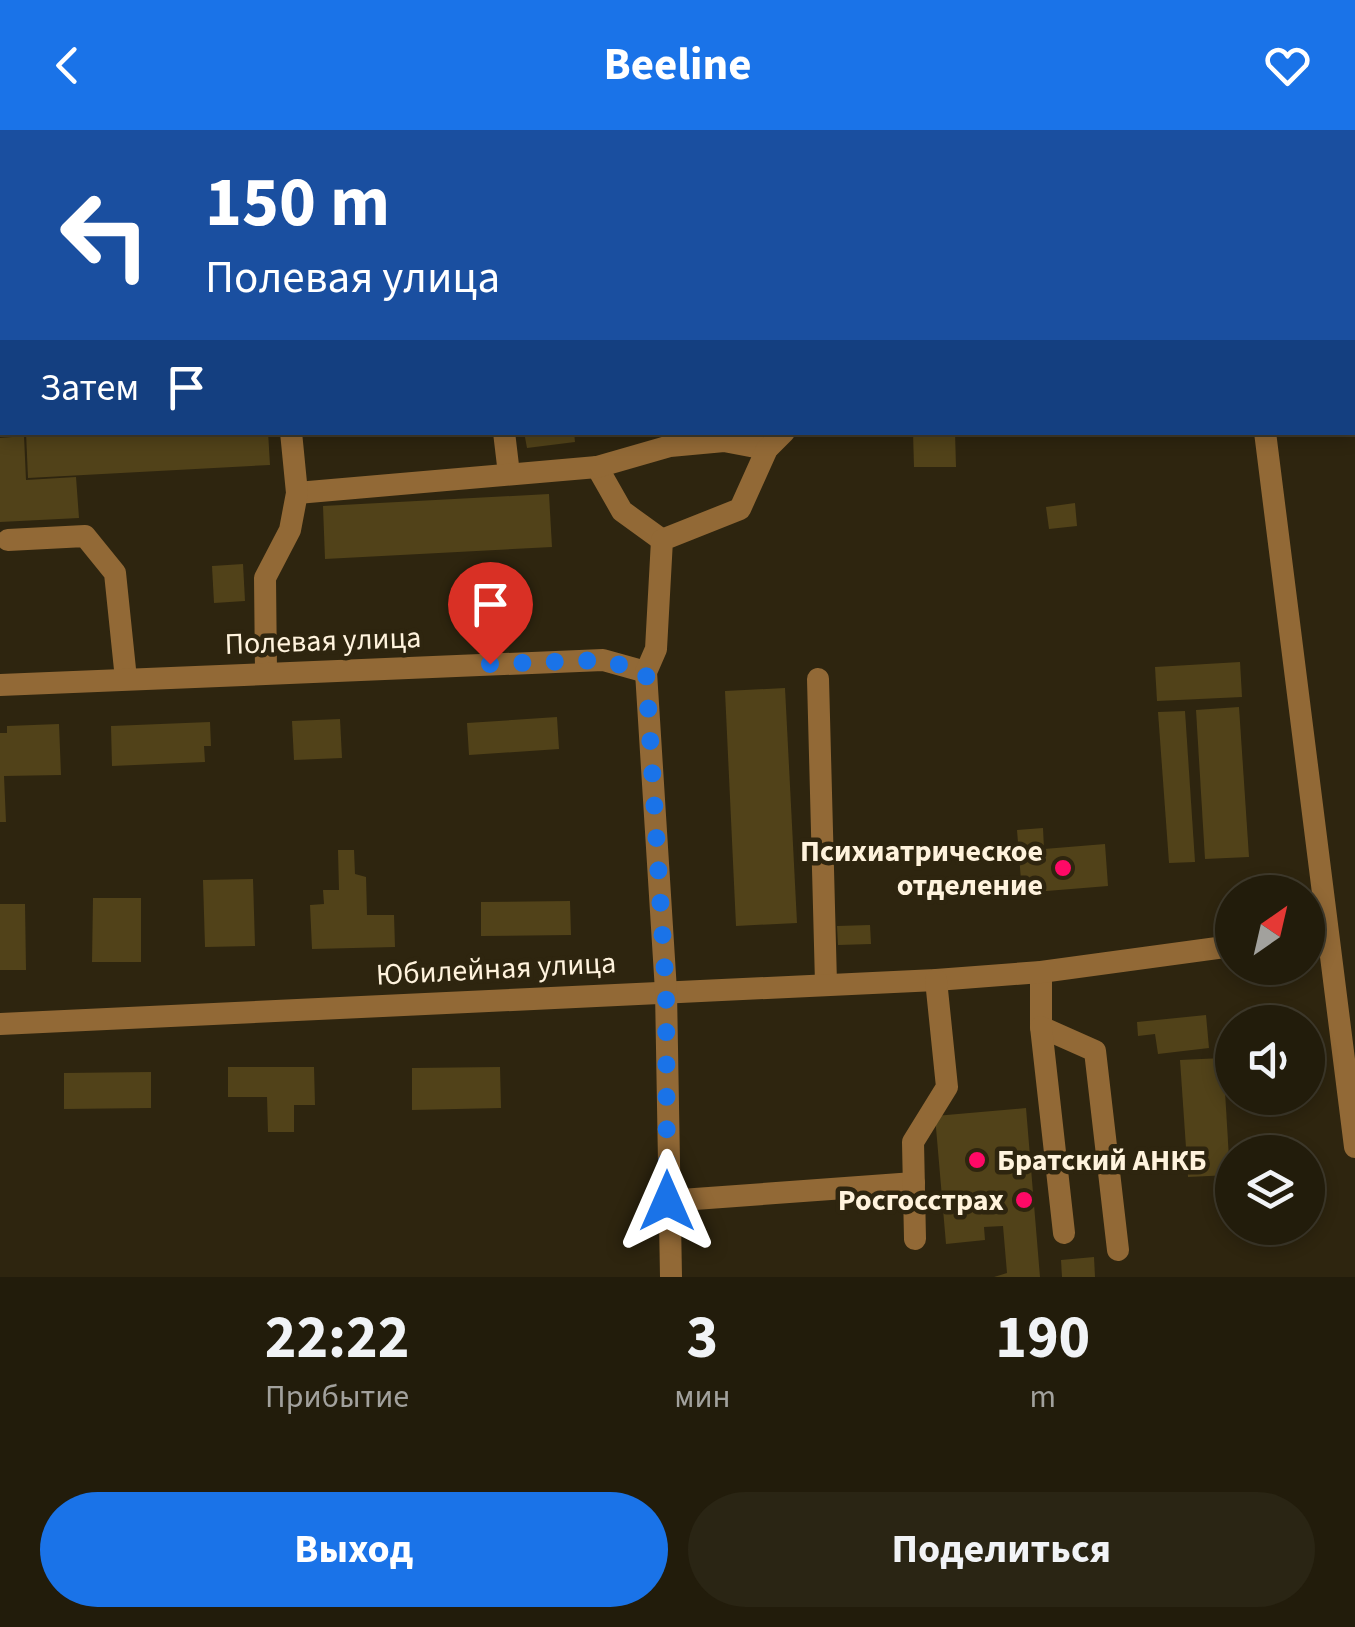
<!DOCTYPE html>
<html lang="ru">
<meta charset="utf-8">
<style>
:root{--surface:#221c0b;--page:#2a2514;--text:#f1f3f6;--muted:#a2a19d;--line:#3f3a2c;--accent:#1a73e8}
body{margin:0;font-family:"Source Sans 3",sans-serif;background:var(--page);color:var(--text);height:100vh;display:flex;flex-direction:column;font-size:38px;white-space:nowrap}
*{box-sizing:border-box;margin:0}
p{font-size:32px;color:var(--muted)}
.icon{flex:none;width:55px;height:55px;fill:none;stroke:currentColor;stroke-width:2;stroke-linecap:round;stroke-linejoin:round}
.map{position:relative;height:1147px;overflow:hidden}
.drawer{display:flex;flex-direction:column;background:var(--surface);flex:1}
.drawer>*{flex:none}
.top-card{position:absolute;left:0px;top:0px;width:1355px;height:305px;box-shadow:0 5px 15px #0003,0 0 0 2px var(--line);background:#1a4fa0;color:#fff;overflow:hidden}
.needle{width:65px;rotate:34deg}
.controls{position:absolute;left:1215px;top:745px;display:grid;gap:20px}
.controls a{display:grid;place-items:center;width:110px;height:110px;border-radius:50%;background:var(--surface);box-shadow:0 5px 15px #0003,0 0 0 2px var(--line);font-size:50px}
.pin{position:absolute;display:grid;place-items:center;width:85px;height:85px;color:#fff;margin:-102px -42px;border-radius:50% 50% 50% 0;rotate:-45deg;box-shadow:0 0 10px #0007}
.pin .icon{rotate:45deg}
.me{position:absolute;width:110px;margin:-55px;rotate:0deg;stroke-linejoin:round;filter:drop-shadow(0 0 8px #0008)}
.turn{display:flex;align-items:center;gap:35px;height:210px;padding:0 40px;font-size:45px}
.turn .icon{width:130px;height:130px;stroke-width:2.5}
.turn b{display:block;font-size:70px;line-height:85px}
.then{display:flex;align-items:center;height:95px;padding:0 40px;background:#0003;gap:20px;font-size:38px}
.eta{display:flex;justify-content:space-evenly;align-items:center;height:170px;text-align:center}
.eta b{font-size:60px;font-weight:700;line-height:70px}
.button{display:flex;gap:20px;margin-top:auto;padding:20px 40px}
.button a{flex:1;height:115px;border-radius:60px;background:var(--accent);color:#fff;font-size:40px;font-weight:700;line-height:115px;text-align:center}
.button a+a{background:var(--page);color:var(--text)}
header{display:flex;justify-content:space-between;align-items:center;height:130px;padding:0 40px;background:var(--accent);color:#fff;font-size:45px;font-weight:700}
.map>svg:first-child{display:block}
</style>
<header><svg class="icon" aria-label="back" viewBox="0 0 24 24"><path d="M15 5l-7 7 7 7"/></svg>Beeline<svg class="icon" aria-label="heart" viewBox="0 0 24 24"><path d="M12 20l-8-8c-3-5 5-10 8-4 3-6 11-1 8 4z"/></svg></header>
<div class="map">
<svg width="1355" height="1147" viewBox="0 0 1355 1147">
<rect width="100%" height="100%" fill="#2e250f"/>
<!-- building -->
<g fill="#514219">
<path d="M26,302H268L270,335L28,348Z"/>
<path d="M524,302H574L575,312L527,318Z"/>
<path d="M913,302H955L956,337H914Z"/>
<path d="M24,306L26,350L76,347L79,388L0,392V308Z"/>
<path d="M549,364L552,417L325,429L323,376Z"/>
<path d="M1075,373L1077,396L1049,399L1046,377Z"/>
<path d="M243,434L245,471L214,473L212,436Z"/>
<path d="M1240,532L1242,567L1157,571L1155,537Z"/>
<path d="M785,558L797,793L736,796L725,561Z"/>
<path d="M1239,577L1249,727L1205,729L1196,580Z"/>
<path d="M1185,581L1195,732L1169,733L1158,582Z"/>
<path d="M557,587L559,619L469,625L467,593Z"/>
<path d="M340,589L342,628L294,630L292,591Z"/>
<path d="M210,592L211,616H204L205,632L112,636L111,596Z"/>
<path d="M59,594L61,645L4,646L6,692H0V603H7V596Z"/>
<path d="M1043,698L1044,719L1105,714L1108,756L1022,763L1017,700Z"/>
<path d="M338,720H354L355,744L366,747L367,785H394L395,817L312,819L310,775L324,774L323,760H339Z"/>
<path d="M253,749L255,816L205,817L203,750Z"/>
<path d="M93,768H141V832H92Z"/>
<path d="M570,771L571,805L481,806V772Z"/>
<path d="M0,774H25L26,840H0Z"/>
<path d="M870,795L871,814L838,815L837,796Z"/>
<path d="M1206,885L1209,918L1158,924L1155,904L1138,906L1137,892Z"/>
<path d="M1223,928L1230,1045L1188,1047L1180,930Z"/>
<path d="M228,937H314L315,975H294V1002H268L267,967H228Z"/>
<path d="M500,937L501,978L412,980V938Z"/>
<path d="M151,942V978L64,979V943Z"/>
<path d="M1026,978L1040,1147H994L1007,1143L1003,1096L984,1097L985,1110L946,1114L935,986Z"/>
<path d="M1094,1127L1095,1147H1062L1061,1130Z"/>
</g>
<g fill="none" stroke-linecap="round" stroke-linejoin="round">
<!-- minor -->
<g stroke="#926936" stroke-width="22">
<path d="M291,0L292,2"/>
<path d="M673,0V2"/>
<path d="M790,0V2"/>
<path d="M1233,0V2"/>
<path d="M1352,20L1355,19"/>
<path d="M0,279H2"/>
<path d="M504,302L509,344"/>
<path d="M1265,302L1355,1017"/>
<path d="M597,337L622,381L662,410"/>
<path d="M297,363L597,337L670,316L724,311L767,319"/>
<path d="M8,410L85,406L115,443L126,549"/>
<path d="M266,542L265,448L290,400L297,363L291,302"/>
<path d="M818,549L826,853"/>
<path d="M0,555L603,530L646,542"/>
<path d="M1041,842V897L1095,921L1118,1120"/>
<path d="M0,894L936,850L1041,842L1232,816"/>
<path d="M1041,897L1064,1103"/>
<path d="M667,1071L914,1053"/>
<path d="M915,1109L913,1012L947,957L936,850"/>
<path d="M671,1147L666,861L646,542L656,519L662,410L740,379L767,319L784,302"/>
</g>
</g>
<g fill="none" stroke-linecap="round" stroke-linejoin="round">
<!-- route -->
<path stroke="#1a73e8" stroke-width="18" stroke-dasharray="0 32.4" d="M490,534L603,530L646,542L666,861L667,1071"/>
</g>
<!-- markers -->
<g fill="#ff0966" stroke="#2e250f" stroke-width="4">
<circle cx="1063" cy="738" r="10"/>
<circle cx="977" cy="1030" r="10"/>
<circle cx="1024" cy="1070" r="10"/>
</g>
<g text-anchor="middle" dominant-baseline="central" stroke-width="9" stroke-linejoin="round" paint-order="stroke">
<!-- street labels -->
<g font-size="30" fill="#fff3dd" stroke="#2e250f">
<text transform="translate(323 511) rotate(-2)">Полевая улица</text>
<text transform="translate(496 839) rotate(-3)">Юбилейная улица</text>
</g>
<!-- poi labels -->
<g font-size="30" font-weight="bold" fill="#fff3dd" stroke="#2e250f" text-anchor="end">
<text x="1043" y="721">Психиатрическое<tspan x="1043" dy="34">отделение</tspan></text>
<text x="997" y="1030" text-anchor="start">Братский АНКБ</text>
<text x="1004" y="1070">Росгосстрах</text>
</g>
</g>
</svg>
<div class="controls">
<a><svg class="needle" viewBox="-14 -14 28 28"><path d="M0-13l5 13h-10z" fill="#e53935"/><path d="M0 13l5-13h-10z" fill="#a2a19d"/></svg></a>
<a><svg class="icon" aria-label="sound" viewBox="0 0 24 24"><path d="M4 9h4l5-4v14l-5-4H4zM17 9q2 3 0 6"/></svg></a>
<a><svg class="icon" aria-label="layers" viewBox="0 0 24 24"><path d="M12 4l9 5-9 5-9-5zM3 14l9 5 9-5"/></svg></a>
</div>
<div class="pin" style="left:490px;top:534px;background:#d93025"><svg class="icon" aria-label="arrive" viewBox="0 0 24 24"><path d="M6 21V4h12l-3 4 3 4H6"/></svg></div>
<svg class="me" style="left:667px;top:1071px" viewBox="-20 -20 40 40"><path d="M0-17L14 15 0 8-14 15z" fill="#1a73e8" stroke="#fff" stroke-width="4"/></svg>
<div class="top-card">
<div class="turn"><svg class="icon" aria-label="left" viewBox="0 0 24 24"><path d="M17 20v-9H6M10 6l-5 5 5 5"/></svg><div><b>150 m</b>Полевая улица</div></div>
<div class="then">Затем<svg class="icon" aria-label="arrive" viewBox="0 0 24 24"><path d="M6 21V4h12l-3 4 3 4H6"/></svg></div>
</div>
</div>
<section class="drawer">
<div class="eta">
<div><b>22:22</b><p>Прибытие</p></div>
<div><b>3</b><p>мин</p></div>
<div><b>190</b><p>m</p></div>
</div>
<div class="button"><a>Выход</a><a>Поделиться</a></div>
</section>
